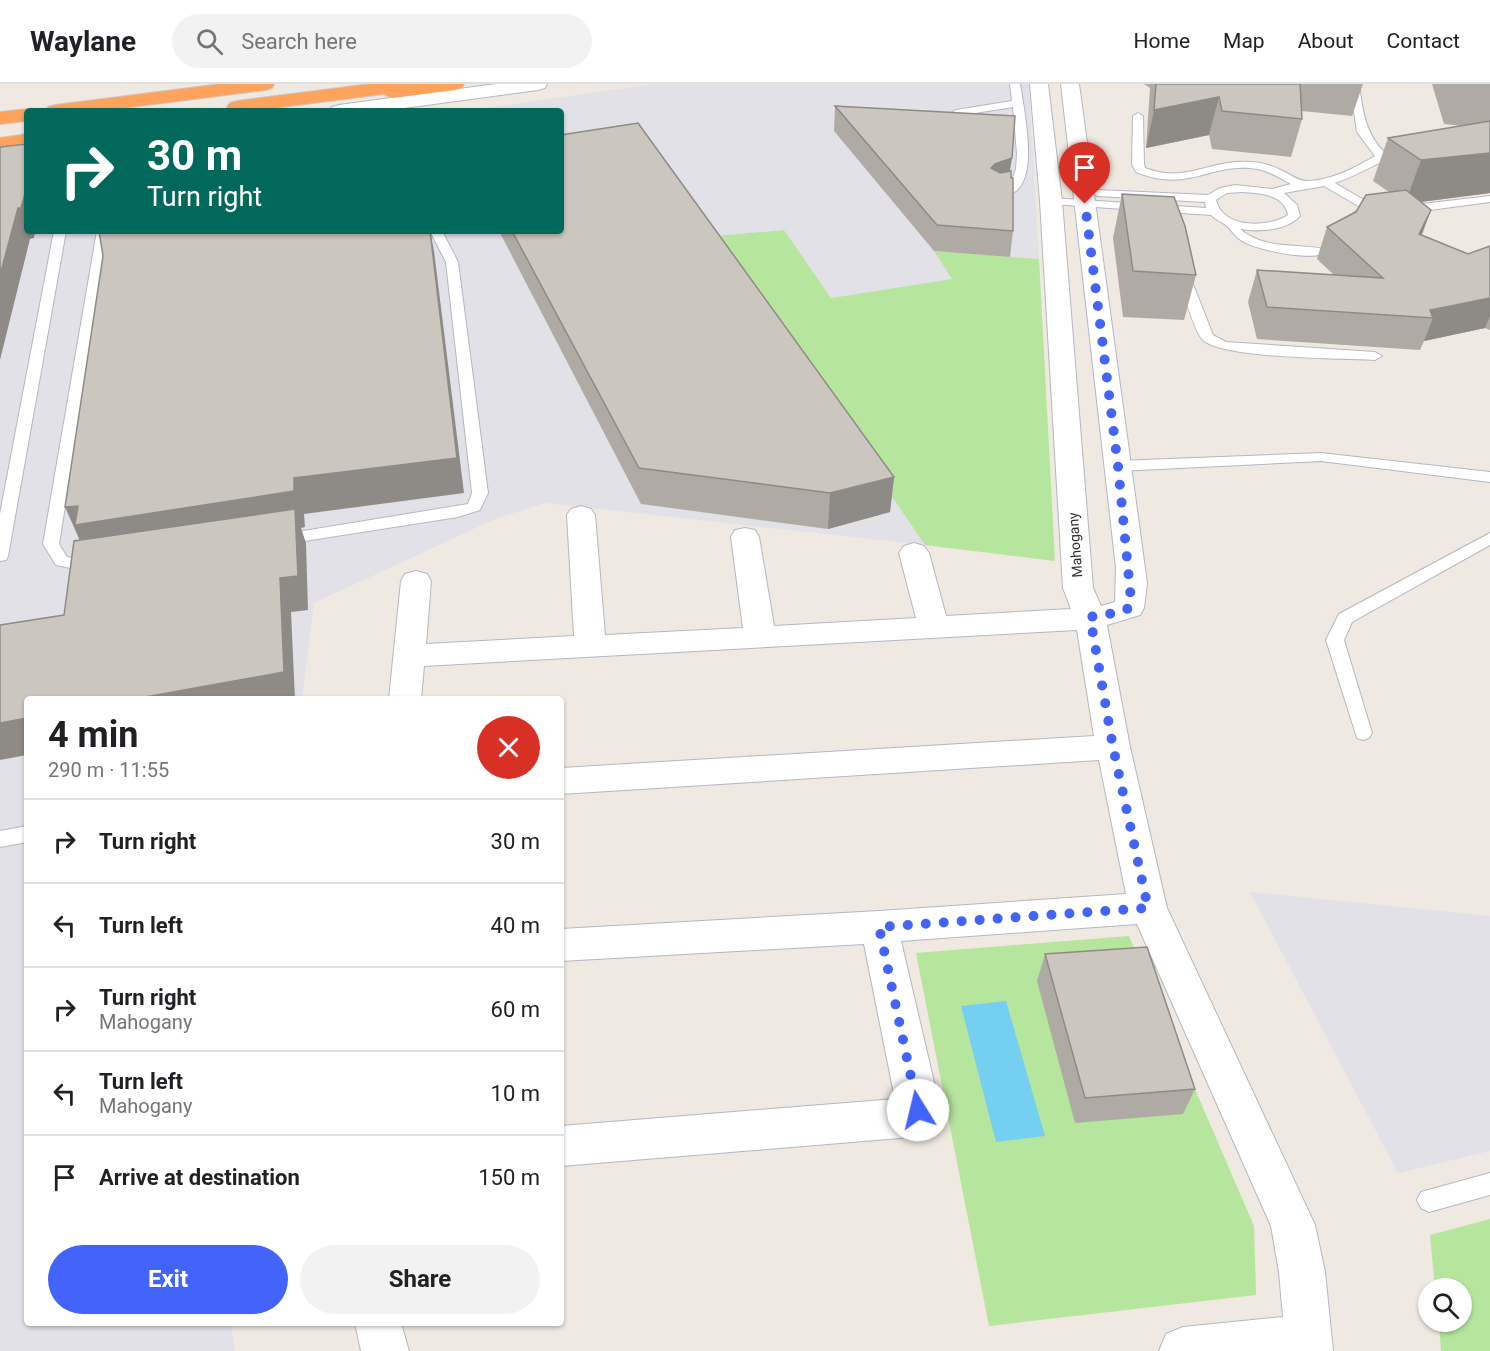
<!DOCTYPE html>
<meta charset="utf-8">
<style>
:root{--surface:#fff;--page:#f2f2f2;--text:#202124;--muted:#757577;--line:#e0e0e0;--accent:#4264fb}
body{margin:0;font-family:Roboto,sans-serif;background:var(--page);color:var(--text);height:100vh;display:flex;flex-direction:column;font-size:22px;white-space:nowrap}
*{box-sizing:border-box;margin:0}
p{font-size:20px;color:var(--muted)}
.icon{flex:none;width:33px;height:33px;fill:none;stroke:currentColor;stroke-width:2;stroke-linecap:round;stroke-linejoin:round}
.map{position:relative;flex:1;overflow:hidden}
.side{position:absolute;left:24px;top:612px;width:540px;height:630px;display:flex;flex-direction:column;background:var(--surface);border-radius:6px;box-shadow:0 2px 4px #0004}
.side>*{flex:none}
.top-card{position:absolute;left:24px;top:24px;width:540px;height:126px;border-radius:6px;box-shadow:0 2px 4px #0004;background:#00695c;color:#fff;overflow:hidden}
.buttons{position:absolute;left:1418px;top:1194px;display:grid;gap:12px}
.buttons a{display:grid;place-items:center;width:54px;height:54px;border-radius:50%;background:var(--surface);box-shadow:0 2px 4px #0004;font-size:30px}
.pin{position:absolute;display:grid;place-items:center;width:51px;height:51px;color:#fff;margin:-62px -26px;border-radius:50% 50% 50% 0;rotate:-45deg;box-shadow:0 0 6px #0007}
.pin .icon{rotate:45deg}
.me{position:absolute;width:66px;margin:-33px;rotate:351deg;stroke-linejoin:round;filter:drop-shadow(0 0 4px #0008)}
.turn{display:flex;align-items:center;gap:21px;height:126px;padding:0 24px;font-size:27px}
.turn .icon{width:78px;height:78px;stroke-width:2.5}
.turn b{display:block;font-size:42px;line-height:51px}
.round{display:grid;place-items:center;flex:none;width:63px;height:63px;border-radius:32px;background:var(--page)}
.head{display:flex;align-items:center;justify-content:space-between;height:102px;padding:0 24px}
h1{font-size:36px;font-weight:700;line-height:45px}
.action{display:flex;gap:12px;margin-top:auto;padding:12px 24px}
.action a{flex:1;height:69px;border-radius:36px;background:var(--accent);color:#fff;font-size:24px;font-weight:700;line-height:69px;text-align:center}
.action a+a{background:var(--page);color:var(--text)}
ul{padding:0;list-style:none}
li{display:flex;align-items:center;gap:18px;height:84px;padding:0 24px;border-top:2px solid var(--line)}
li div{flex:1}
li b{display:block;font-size:22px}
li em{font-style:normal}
header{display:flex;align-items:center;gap:36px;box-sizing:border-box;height:84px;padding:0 30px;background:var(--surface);border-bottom:2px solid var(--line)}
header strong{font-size:28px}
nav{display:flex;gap:33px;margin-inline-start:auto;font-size:21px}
.search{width:420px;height:54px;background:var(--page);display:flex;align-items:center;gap:15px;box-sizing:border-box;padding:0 21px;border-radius:33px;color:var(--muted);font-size:22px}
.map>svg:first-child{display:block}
</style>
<header>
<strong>Waylane</strong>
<div class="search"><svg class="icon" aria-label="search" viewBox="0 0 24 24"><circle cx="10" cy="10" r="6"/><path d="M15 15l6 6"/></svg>Search here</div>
<nav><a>Home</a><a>Map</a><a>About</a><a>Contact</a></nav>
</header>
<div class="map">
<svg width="1490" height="1267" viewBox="0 0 1490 1267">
<rect width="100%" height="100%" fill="#efe9e1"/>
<!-- industrial -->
<g fill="#e3e1e8">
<path d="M653,0H1029L1039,175L935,167L952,195L831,214L784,146L714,152L925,461L545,419L495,435L314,519L302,615H27V1239H231L235,1267H0V88L27,147H561V27H467Z"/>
<path d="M1250,808L1490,832V1067L1398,1089Z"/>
</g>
<!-- green -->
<g fill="#b6e59e">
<path d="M784,146L831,214L952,195L934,167L1039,175L1055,477L925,461L714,152Z"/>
<path d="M1129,852L1254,1142L1256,1211L989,1242L916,869Z"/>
<path d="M1490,1135V1267H1441L1439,1238H1461V1204H1435L1430,1151Z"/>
</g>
<!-- water -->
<path fill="#75cff0" d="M1006,917L1045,1052L996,1058L961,922Z"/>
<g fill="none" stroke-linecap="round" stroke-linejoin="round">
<defs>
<g id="service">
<path d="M1010,0H1020C1024,25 1037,86 1018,105C1013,111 1003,111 996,112L990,109L992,107L1010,101L1016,85L1017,70L1013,23L956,32L951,29L956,26L1012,17Z"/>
<path d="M1350,0L1359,1C1363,28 1365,49 1385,69L1404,67L1410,70C1402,76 1391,73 1383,77C1367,85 1352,93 1335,99L1379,125L1490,112V118L1377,133L1324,102L1284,109L1297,121L1300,132C1286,147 1259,148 1240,145C1265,166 1295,159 1324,165L1326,168C1315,178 1257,166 1244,158C1236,154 1233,148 1227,142C1222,138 1216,136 1211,131L1051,120L1045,117L1051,114L1206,124L1205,118L1098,112L1092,109L1098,106L1208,111L1220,104L1235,101L1272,105L1291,100C1280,94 1269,87 1257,85C1212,77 1189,110 1136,88L1132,80L1133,32L1138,29L1143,32L1144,80L1145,84C1185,100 1211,75 1249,78C1262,78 1274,82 1285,88C1291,91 1299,97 1306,97C1330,97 1355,84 1375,72L1357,48ZM1242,108C1260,109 1284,110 1288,131C1268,144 1223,145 1216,116L1227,109Z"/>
<path d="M54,147H66L8,472L6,476L0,477V430Z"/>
<path d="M97,147H109L59,460L67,473L101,480L103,484L101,488L95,489L56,481L43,460Z"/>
<path d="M430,147H442L458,178L488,409L480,426L458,433L279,461L273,460L271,456L273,452L279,451L468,420L472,409L446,178Z"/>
<path d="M1183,186L1189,190L1213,251L1226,258L1375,268L1382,272L1375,276C1344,274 1219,275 1202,255C1194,246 1182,204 1177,190Z"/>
<path d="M1321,369L1490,388V398L1321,377L1118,387L1111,382L1118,377Z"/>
<path d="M1490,449V461L1352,538L1344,556L1372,649L1369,654L1363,656L1357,654L1326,556L1339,530Z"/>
<path d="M27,742V758L0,763V747Z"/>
<path d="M1490,1089V1111L1429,1128L1421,1124L1417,1116L1421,1108Z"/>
</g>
<g id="minor">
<path d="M1030,0H1048L1062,117L1093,504L1101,522L1115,518L1116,484L1061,0H1079L1147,499L1144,524L1140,531L1107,541L1130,663L1167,824L1315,1141L1325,1188L1333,1267H1159L1166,1250L1183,1243L1283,1233L1279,1188L1271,1142L1137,840L901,857L937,1011L938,1026L927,1047L912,1053L561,1082V1042L895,1015L864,860L561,877V845L879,827L1126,810L1099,676L561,710V684L1094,652L1077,546L424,582L421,615H389L401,497L405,490L416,487L427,490L431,497L426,560L574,552L567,431L571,425L581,422L591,425L595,431L605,551L743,544L731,453L735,446L745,444L755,446L759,453L774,542L916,534L899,469L904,462L914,459L924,462L929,469L946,532L1071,525L1063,504L1040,117Z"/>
<path d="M355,1239H401L409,1267H361Z"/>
</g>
<path id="secondary" d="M496,0H547L545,4L538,6L382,27H329L332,23L339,21Z"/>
<g id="motorway">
<path d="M221,0H274L272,4L265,6L100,27H45L48,23L55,21Z"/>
<path d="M370,0H464L462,4L455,6L392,14L384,10L251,27H230L227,23L230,19L237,17Z"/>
<path d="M27,25L34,27H27V37L0,40V28Z"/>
<path d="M27,50V62L0,66V54Z"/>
</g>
</defs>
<!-- service casing -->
<use href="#service" stroke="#b4b7c1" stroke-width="2"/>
<!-- minor casing -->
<use href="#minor" stroke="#b4b7c1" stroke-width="2"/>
<!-- secondary casing -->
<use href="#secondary" stroke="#b4b7c1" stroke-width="2"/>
<!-- motorway casing -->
<use href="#motorway" stroke="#c9c9c9" stroke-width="2"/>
<!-- service -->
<use href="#service" fill="#fff" fill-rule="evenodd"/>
<!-- minor -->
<use href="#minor" fill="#fff" fill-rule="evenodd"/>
<!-- secondary -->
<use href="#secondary" fill="#fff" fill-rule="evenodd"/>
<!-- motorway -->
<use href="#motorway" fill="#ffa35c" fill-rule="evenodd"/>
</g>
<!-- wall -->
<g fill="#afaba4">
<path d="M1144,0H1363L1352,32L1302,27V35L1291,73L1212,65L1209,51L1146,64L1150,4Z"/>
<path d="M1432,0H1490V109L1421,118L1431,126L1422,151L1468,170L1490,162V246L1485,244L1424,257L1420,266L1257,255L1248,218L1257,186L1334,191L1317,175L1327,143L1389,108L1373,97L1388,54L1463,42L1444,40Z"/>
<path d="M835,22L1010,87L1013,147L1010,173L934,167L834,47Z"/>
<path d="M1122,110L1196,191L1184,236L1123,233L1113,154Z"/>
<path d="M499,147H561L894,393L890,428L828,445L641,420Z"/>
<path d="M1045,870L1195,1005L1183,1030L1075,1039L1037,897Z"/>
</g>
<!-- shaded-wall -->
<g fill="#8e8b86">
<path d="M1219,13L1209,51L1146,64L1154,26Z"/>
<path d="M1490,69V109L1405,120L1421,76Z"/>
<path d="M1012,74L1008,99L991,84L995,80Z"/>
<path d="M27,102V147H35L34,154L30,155L0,276V191L18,124Z"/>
<path d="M1431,126L1419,157V150Z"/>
<path d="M430,147L434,167L464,409L304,430L305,443L301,444L306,459L308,526L291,528L295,615H134L81,459L65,423L294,394Z"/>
<path d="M1490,214V232L1485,244L1424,257L1433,234L1430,226Z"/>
<path d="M894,393L890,428L828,445L830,409Z"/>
<path d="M27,634V671L0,676V639Z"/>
</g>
<!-- building -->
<g fill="#cbc7bf" stroke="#8e8b86" stroke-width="1.5">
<path d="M1156,0H1300L1302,35L1222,27L1219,13L1154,26Z"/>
<path d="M835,22L1015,32L1012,74L995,80L991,84L1000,89L1011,87V94H1013V147L937,141Z"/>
<path d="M1490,37V69L1421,76L1388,54Z"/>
<path d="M638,39L894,393L830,409L639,384L512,147H561V51Z"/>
<path d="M27,60V102L21,124H18L0,191V63Z"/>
<path d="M1406,106L1431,126L1419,150L1468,170L1490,162V214L1430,226L1433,234L1267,223L1257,186L1383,194L1327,143L1356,128L1366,111Z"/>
<path d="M1122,110L1174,113L1185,142L1196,191L1133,187Z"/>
<path d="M99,147H430L457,374L294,394V407L75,441L78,422L65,423L103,172Z"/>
<path d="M295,425L298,492L280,494L284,588L134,615H27V634L0,639V541L64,531L74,457Z"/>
<path d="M1147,863L1195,1005L1085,1014L1045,870Z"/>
</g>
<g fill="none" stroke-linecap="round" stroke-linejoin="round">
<!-- route -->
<path stroke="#4264fb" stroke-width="10" stroke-dasharray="0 18" d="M918,1026L879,843L1148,824L1113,663L1090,533L1121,528L1129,524L1131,516L1118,382L1085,120"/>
</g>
<g text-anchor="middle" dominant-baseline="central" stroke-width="5" stroke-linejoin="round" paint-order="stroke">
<!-- far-street labels -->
<g font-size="14" fill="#2e2e2e" stroke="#fff">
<text transform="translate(1075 461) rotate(-94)">Mahogany</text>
</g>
</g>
</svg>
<div class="buttons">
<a><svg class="icon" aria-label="search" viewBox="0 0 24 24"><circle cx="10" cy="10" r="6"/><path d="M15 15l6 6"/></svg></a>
</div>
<div class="pin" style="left:1085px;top:120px;background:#d93025"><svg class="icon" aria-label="arrive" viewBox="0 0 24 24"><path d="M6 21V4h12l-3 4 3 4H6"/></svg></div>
<svg class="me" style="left:918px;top:1026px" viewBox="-20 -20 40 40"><circle r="19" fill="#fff"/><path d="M0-13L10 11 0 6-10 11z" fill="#4264fb"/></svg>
<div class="top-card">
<div class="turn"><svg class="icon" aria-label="right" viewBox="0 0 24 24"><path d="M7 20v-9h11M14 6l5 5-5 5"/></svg><div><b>30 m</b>Turn right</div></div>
</div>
<section class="side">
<div class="head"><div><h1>4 min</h1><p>290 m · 11:55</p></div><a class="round" style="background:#d93025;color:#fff"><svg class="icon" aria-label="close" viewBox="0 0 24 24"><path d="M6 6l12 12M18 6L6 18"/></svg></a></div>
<ul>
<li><svg class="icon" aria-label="right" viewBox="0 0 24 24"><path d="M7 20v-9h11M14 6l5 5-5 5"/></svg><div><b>Turn right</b></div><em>30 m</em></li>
<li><svg class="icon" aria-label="left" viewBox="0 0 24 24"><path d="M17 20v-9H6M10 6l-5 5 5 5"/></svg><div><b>Turn left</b></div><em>40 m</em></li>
<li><svg class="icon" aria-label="right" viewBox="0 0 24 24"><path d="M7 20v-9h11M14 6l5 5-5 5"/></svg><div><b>Turn right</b><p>Mahogany</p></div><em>60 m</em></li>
<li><svg class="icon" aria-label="left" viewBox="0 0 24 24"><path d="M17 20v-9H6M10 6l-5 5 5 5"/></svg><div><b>Turn left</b><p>Mahogany</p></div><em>10 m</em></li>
<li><svg class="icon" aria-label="arrive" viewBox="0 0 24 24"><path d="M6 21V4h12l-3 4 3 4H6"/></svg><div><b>Arrive at destination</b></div><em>150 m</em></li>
</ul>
<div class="action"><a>Exit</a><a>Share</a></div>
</section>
</div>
